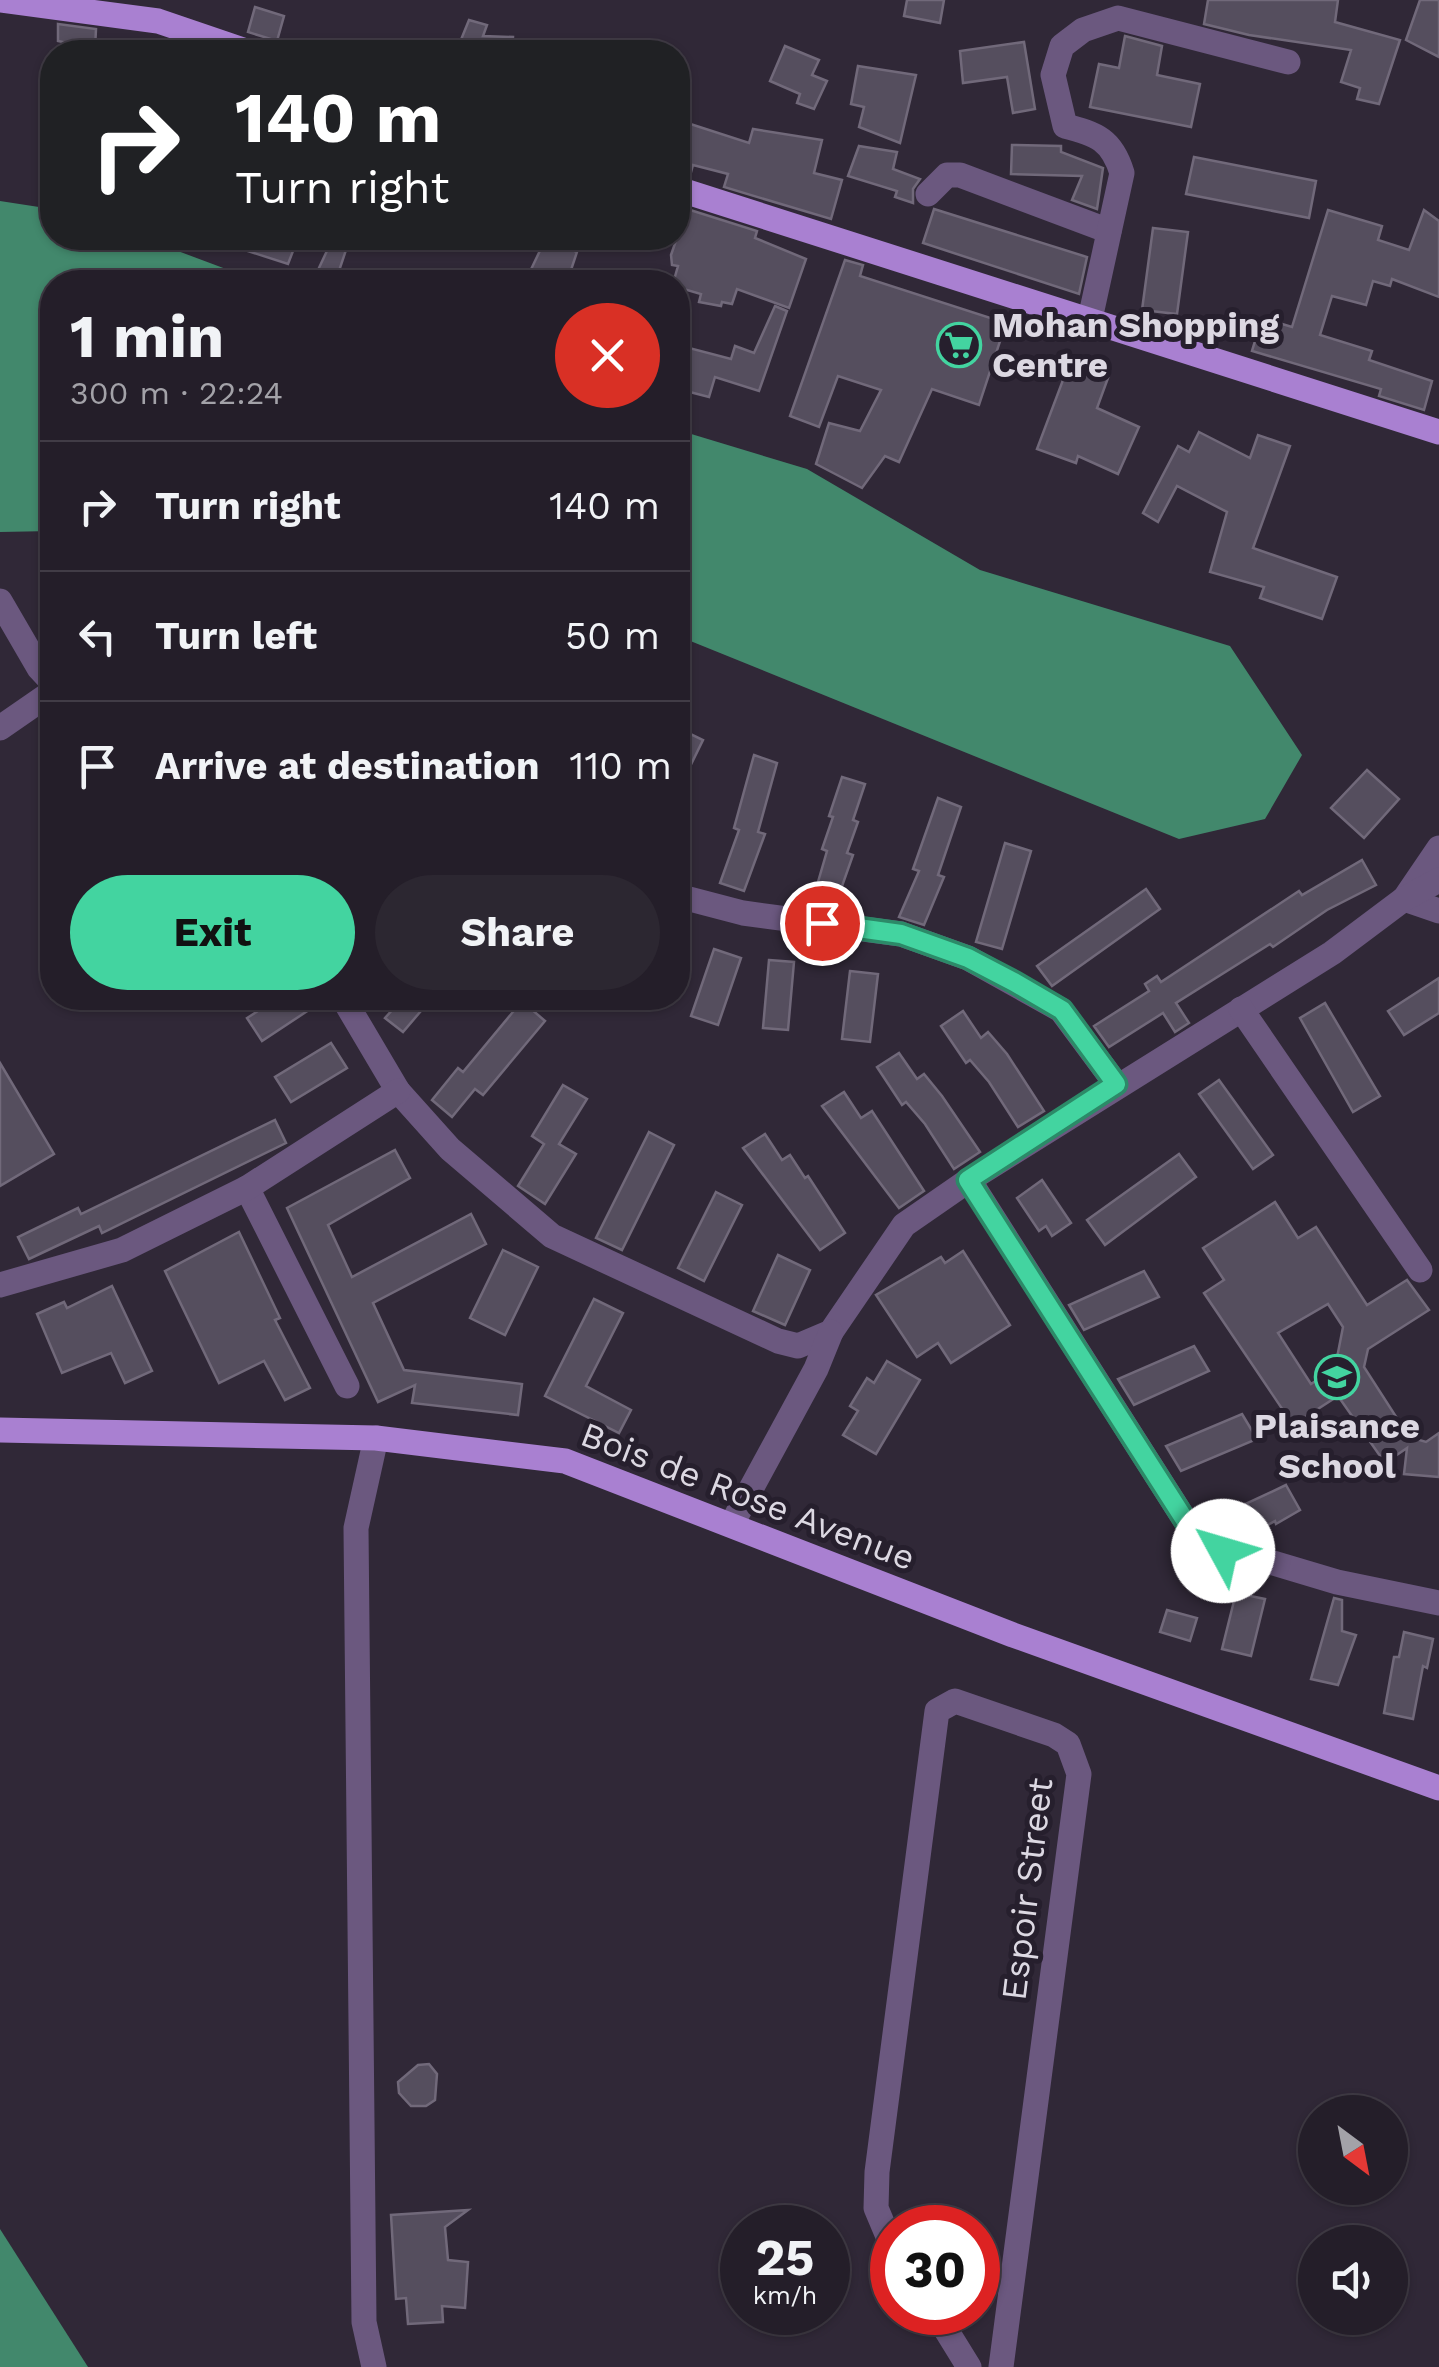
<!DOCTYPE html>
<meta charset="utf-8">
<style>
:root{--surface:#241e29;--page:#2c2731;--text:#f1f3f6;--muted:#a3a2a8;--line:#413c46;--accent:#43d4a0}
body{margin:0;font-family:"Work Sans",sans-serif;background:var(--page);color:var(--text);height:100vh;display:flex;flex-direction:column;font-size:38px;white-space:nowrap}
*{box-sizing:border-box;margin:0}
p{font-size:32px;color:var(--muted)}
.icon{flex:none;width:55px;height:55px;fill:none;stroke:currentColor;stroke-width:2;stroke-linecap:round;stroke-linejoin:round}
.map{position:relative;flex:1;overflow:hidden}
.panel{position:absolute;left:40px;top:270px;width:650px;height:740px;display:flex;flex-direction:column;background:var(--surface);border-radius:40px;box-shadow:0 2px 8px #0004,0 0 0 2px var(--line)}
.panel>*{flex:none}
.banner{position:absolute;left:40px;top:40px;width:650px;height:210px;border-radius:40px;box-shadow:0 2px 8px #0004,0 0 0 2px var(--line);background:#202124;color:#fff;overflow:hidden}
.needle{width:65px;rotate:148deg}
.tools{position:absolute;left:1298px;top:2095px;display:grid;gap:20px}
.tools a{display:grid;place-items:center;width:110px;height:110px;border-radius:50%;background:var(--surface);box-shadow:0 2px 8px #0004,0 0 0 2px var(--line);font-size:50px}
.speed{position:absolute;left:720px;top:2205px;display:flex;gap:20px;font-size:50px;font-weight:700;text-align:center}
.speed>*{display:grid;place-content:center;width:130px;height:130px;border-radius:50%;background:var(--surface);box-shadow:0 2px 8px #0004,0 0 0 2px var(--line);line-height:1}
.speed small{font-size:25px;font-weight:400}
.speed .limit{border:15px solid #d22;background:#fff;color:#111}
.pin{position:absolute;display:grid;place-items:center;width:85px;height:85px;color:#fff;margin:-42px;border:5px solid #fff;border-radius:50%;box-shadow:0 2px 10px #0007}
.me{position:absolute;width:110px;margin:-55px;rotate:309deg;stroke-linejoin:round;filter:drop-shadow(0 0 8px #0008)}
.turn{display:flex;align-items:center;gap:35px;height:210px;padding:0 30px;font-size:45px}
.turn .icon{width:130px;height:130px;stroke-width:2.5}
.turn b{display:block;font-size:70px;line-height:85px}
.round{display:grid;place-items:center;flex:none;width:105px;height:105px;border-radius:52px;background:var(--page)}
.headline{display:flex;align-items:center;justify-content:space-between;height:170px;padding:0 30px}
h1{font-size:60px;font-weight:700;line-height:75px}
.button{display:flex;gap:20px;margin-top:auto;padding:20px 30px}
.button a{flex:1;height:115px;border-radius:60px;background:var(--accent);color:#111;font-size:40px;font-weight:700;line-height:115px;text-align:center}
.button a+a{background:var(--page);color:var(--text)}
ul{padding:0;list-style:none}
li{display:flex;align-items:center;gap:30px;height:130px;padding:0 30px;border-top:2px solid var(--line)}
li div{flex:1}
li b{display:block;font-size:38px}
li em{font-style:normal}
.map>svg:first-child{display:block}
</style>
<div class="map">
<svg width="1439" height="2367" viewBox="0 0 1439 2367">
<rect width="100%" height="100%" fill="#302837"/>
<!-- water -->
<g fill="#42886c">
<path d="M0,201L52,209V238H143L261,282H52V531L0,532Z"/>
<path d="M678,430L807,469L980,570L1230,646L1302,755L1265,819L1179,839L678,636Z"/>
<path d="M0,2229L88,2367H0Z"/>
</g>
<!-- building -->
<g fill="#554e5e" stroke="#71697a" stroke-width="2.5" fill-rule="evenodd">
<path d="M907,0H944L940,23L904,16Z"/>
<path d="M1208,0H1338L1335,22L1400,40L1379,104L1357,99L1360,88L1341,82L1351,50L1249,35L1204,24Z"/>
<path d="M1420,0H1439V57L1406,40Z"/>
<path d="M255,7L284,16L277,41L248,32Z"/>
<path d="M469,20L487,25L483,36L513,37L512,52H456Z"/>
<path d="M58,24L96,29L95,49L58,41Z"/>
<path d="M1125,36L1162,46L1157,75L1200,84L1191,127L1090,107L1099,64L1119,68Z"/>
<path d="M1024,42L1035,109L1013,113L1007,77L963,83L960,51Z"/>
<path d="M785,46L819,60L812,75L827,81L814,109L797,103L800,94L770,81Z"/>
<path d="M858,66L916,75L900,143L859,127L864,107L851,104Z"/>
<path d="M678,120L749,143L753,129L822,140L814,173L842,180L831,219L724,187L728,174L693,165L690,176L678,173Z"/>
<path d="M1012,145L1061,146V152L1103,168L1097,209L1072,200L1082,176L1011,174Z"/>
<path d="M859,146L897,152L893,169L920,179L913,189V203L895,197L897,191L848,176Z"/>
<path d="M1194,157L1316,181L1309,218L1186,194Z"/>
<path d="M687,209L757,231L755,238L806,259L789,308L737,289L732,304L722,302L721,306L699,302L701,294L680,288L674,280L678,266L672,265L671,255Z"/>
<path d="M934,209L1087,257L1079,294L923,243Z"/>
<path d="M1328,210L1382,226L1378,240L1409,250L1424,210L1439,221V297L1392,279L1390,286L1373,281L1366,305L1332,296L1320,335L1372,351L1369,360L1432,381L1424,410L1379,396L1381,389L1252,351L1262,318L1292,327Z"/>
<path d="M1153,228L1188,232L1177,314L1142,310Z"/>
<path d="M217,238H298L288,264L217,241Z"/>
<path d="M333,238H350L337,277L318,270Z"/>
<path d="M546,238H571L565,247L577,252L567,282H525Z"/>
<path d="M845,260L863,265L860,276L1006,323L979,405L932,389L899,462L885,456L862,488L816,464L829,423L860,431L881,390L838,376L819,427L790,416Z"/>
<path d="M775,306L787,311L759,391L715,377L709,397L678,389V345L731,359L735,346L754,353Z"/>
<path d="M1069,364L1108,378L1097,408L1139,427L1118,474L1078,456L1076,463L1037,449Z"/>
<path d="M1199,432L1250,458L1258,435L1290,446L1253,548L1337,577L1322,619L1260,598L1264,587L1210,572L1227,512L1177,486L1158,522L1143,513L1178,446L1189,452Z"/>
<path d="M678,728L703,740L678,791Z"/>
<path d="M754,755L777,763L758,832L765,834L744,891L720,883L739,830L734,828Z"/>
<path d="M1367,770L1399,799L1364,838L1331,808Z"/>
<path d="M842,777L865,784L853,820L858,822L847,853L853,855L834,909L811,906L827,851L822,849L833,817L829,816Z"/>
<path d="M938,798L961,807L938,875L944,877L924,925L899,917L919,871L913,869Z"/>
<path d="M1005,843L1031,851L1002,949L976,942Z"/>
<path d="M1362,860L1376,885L1327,910L1273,947L1270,944L1176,1003L1189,1023L1175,1032L1163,1013L1109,1047L1094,1026L1149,991L1145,984L1157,976L1161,982L1299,891L1302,895Z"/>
<path d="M1146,889L1160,909L1052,986L1037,966Z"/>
<path d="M714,949L741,958L718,1025L691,1016Z"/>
<path d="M769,960L794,962L788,1030L763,1028Z"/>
<path d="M850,971L878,974L870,1042L842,1039Z"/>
<path d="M1439,978V1013L1404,1035L1388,1011Z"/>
<path d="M278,998H327L262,1041L247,1018Z"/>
<path d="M403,998H432L403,1032L385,1018Z"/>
<path d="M522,1001L545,1021L483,1095L475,1089L452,1117L432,1100L458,1068L463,1072Z"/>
<path d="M1325,1003L1380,1096L1353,1112L1300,1018Z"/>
<path d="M963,1011L981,1038L988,1032L1007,1054L1044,1111L1018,1127L989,1082L970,1060L966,1063L941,1026Z"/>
<path d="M331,1043L347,1068L291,1102L275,1077Z"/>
<path d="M899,1053L917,1079L924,1074L942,1096L980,1152L954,1169L925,1124L906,1102L902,1105L877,1067Z"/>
<path d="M0,1063L54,1154L0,1186Z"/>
<path d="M1219,1080L1273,1155L1253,1169L1199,1094Z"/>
<path d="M563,1085L587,1099L559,1144L576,1154L545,1204L518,1186L544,1144L532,1136Z"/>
<path d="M844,1092L861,1118L872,1111L924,1191L899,1208L822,1106Z"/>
<path d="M275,1120L286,1143L102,1233L99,1226L29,1259L18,1237L78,1208L81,1214Z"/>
<path d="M649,1132L674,1145L622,1250L596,1238Z"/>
<path d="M765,1134L782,1160L790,1155L805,1178L808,1176L845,1233L820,1250L743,1148Z"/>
<path d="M395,1150L410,1178L328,1225L352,1277L471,1214L486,1244L373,1303L404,1370L522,1384L518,1415L412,1403L415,1385L378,1402L287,1208Z"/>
<path d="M1179,1154L1196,1177L1105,1245L1087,1220Z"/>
<path d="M1042,1180L1071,1223L1052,1236L1046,1226L1039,1231L1017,1198Z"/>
<path d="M716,1192L742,1205L704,1281L678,1268Z"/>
<path d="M1275,1202L1298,1238L1316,1227L1367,1305L1407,1280L1429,1310L1368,1349L1364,1367L1409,1437L1426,1442L1439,1433V1477L1404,1474L1407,1448L1385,1463L1338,1396L1293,1425L1204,1293L1224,1280L1203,1248ZM1328,1304L1343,1327L1335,1368L1311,1384L1278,1333Z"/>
<path d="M239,1232L280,1318L275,1320L310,1388L285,1400L264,1361L219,1383L165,1271Z"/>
<path d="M503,1250L538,1267L505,1335L470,1318Z"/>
<path d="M963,1251L1010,1325L951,1363L938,1343L917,1357L876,1295L941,1257L945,1263Z"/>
<path d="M778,1255L810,1270L785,1325L753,1311Z"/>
<path d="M1144,1271L1159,1297L1084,1330L1069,1305Z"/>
<path d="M112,1286L152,1371L125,1383L111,1353L62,1373L37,1314L64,1302L67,1308Z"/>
<path d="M594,1299L623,1313L586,1386L631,1410L619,1433L545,1396Z"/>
<path d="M1194,1346L1209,1371L1134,1405L1118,1379Z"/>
<path d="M887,1361L920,1380L876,1454L843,1435L858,1411L850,1406L867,1378L874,1383Z"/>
<path d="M1242,1414L1257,1439L1181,1471L1166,1446Z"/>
<path d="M1286,1485L1300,1510L1276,1524L1275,1521L1251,1534L1206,1521L1234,1504L1237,1508Z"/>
<path d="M1236,1593L1265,1599L1251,1656L1222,1649Z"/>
<path d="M1334,1598L1342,1600V1631L1356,1635L1338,1685L1311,1679Z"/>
<path d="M1167,1610L1197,1618L1190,1641L1160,1632Z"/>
<path d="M1404,1632L1433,1639L1427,1668L1423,1666L1413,1719L1384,1713L1394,1657H1399Z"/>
<path d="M429,2064L437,2074L435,2100L426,2106H411L399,2093L398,2082L418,2065Z"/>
<path d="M468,2210L445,2227L448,2260L468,2262L465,2308L442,2306L443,2322L408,2324L406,2298L396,2299L391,2215Z"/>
</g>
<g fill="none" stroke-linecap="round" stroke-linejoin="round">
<!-- minor -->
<g stroke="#6b587f" stroke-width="25">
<path d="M928,194L947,175H960L1109,231"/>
<path d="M1090,319L1122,173C1112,140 1097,134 1065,126L1053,75L1062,46L1083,30L1118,18L1288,62"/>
<path d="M0,601L39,668L52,682"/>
<path d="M0,728L52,692"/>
<path d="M1407,895L1439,848"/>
<path d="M678,896L743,913L901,934L968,958L1061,1010L1116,1084"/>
<path d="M1404,899L1439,911"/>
<path d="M343,998L398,1091L450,1149L552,1236L778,1341L798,1346L831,1332L904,1225L969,1180L1332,953L1404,899L1439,880"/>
<path d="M1241,1009L1420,1270"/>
<path d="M969,1180L1190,1528L1206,1543L1337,1582L1439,1603"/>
<path d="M247,1188L347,1386"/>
<path d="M0,1285L122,1250L247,1188L398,1091"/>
<path d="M734,1520L816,1369L831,1332"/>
<path d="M892,2246L876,2208L877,2172L937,1711L955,1701L1054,1735L1068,1744L1079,1774L1001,2367"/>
<path d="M935,2312L969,2367"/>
<path d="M374,2367L364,2322L356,1528L376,1438"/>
</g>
<!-- major -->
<g stroke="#a980d1" stroke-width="25">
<path d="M0,0L158,21L249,52"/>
<path d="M678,189L1439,432"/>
<path d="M0,1430L376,1438L565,1461L1013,1635L1439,1788"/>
</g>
</g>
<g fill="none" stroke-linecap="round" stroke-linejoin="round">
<defs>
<path id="route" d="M822,923L901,934L968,958L1014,982L1062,1010L1116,1084L968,1180L1190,1528L1223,1551"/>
</defs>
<!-- route casing -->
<use href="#route" stroke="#2c8a68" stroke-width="25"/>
<!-- route -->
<use href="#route" stroke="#43d4a0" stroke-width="18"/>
</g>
<!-- icons -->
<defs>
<symbol id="supermarket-ring" viewBox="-11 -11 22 22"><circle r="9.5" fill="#261f2d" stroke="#43d4a0" stroke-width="1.5"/><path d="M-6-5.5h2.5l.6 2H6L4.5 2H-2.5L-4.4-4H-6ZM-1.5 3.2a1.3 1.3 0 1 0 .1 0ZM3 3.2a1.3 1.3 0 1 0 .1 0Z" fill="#43d4a0"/></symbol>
<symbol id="school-ring" viewBox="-11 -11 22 22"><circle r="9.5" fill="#261f2d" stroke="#43d4a0" stroke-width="1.5"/><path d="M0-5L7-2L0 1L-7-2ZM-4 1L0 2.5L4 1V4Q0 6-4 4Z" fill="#43d4a0"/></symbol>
</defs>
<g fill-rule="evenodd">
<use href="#supermarket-ring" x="934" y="320" width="50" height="50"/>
<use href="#school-ring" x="1312" y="1352" width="50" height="50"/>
</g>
<g text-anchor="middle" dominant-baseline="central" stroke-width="10" stroke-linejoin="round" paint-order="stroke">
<!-- poi labels -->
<g font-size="35" font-weight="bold" fill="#dcd8e2" stroke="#261f2d" text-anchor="start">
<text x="992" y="325">Mohan Shopping<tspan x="992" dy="40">Centre</tspan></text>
<text x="1337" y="1426" text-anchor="middle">Plaisance<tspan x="1337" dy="40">School</tspan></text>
</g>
<!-- street labels -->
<g font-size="35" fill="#dcd8e2" stroke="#261f2d">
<text transform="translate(748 1496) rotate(21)">Bois de Rose Avenue</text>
<text transform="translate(1027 1889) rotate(-83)">Espoir Street</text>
</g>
</g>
</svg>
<div class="tools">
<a><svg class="needle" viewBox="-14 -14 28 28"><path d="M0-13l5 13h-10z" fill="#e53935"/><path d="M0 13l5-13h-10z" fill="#a3a2a8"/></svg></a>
<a><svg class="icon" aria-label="sound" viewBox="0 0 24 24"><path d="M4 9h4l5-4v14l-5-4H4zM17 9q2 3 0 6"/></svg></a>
</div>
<div class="speed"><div>25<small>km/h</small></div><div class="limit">30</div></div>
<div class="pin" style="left:822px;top:923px;background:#d93025"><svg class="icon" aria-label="arrive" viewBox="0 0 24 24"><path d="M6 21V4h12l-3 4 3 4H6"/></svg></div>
<svg class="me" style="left:1223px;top:1551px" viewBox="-20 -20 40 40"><circle r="19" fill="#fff"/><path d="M0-13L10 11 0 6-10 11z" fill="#43d4a0"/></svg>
<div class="banner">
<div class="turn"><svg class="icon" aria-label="right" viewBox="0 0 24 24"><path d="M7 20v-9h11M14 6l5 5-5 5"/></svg><div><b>140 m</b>Turn right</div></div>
</div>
<section class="panel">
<div class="headline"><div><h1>1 min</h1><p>300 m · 22:24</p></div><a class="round" style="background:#d93025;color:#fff"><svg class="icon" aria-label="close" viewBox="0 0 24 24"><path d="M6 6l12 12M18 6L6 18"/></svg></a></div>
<ul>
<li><svg class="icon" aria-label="right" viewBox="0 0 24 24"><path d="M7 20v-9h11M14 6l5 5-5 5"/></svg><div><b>Turn right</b></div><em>140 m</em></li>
<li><svg class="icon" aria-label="left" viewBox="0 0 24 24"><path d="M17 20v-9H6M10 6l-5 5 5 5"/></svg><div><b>Turn left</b></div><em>50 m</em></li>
<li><svg class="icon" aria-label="arrive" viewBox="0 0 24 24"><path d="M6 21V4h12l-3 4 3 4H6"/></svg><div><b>Arrive at destination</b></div><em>110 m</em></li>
</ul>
<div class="button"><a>Exit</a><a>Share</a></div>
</section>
</div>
